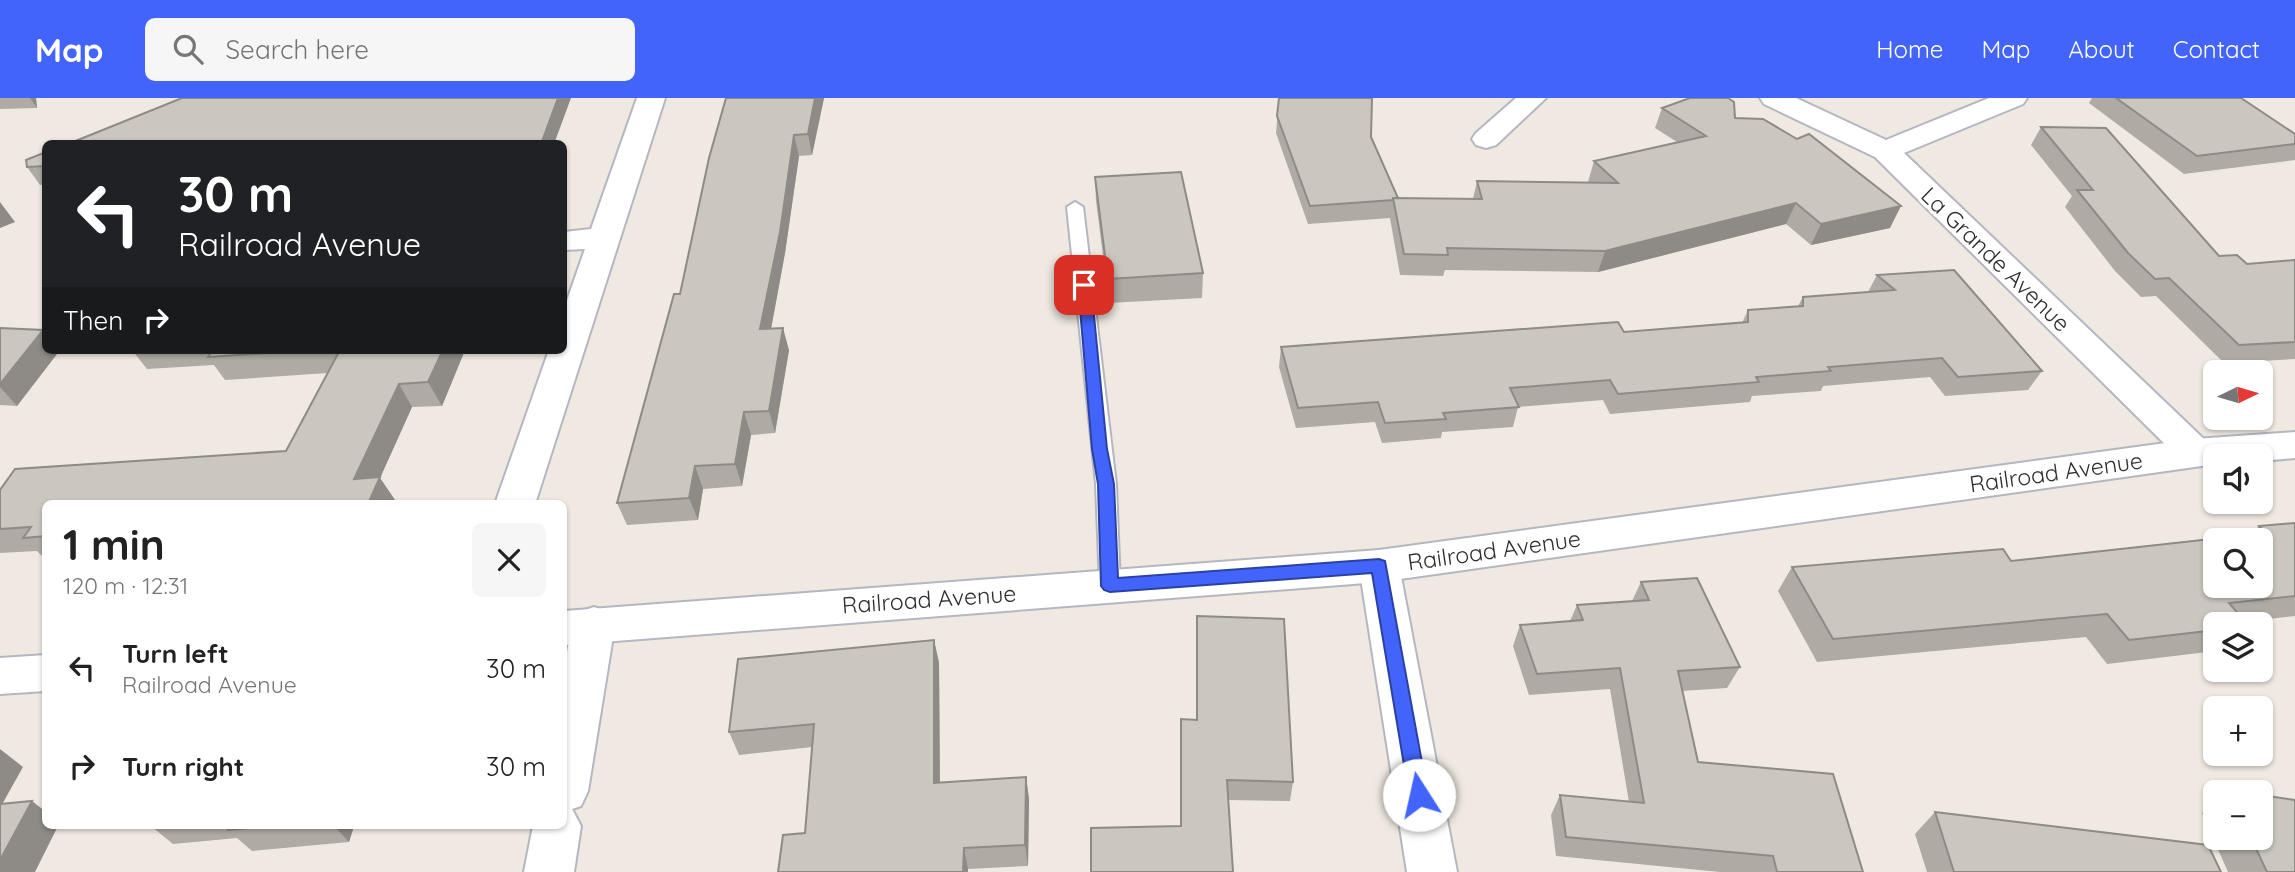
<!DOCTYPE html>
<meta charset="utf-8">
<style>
:root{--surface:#fff;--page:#f6f6f6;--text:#222;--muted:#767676;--accent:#4264fb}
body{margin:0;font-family:Quicksand,sans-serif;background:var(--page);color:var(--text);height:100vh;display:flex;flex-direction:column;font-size:26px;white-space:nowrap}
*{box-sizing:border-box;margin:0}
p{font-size:23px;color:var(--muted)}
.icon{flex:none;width:38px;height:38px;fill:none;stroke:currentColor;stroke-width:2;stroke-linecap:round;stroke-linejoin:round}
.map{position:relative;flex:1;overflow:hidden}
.panel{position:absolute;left:42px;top:402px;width:525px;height:329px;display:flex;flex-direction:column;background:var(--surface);border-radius:10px;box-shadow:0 2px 5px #0004}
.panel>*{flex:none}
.guide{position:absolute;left:42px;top:42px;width:525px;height:214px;border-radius:10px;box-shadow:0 2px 5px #0004;background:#202124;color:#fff;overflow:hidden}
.needle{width:46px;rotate:85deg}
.tools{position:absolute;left:2203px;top:262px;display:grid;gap:14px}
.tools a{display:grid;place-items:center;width:70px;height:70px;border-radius:10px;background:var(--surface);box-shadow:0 2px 5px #0004;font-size:35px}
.pin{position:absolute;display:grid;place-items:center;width:60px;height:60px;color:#fff;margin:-30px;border-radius:14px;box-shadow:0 4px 10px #0006}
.me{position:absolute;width:77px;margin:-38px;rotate:350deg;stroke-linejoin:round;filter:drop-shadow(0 0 5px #0008)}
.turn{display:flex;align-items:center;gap:24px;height:147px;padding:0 21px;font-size:32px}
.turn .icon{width:91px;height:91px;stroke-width:2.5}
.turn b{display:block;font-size:49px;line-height:60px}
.then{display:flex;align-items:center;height:66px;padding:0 21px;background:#0003;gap:14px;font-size:26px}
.round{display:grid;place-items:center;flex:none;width:74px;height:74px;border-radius:10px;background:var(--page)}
.headline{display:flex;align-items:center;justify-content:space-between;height:119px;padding:0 21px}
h1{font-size:42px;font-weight:700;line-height:52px}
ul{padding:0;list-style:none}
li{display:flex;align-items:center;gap:21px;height:98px;padding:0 21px}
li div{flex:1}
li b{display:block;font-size:26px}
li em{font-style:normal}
header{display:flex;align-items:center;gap:42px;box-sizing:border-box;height:98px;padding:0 35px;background:var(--accent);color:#fff}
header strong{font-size:33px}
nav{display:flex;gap:38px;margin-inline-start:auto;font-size:24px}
.search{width:490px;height:63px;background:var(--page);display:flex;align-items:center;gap:18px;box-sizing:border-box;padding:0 24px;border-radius:10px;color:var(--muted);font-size:26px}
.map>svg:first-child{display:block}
</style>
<header>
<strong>Map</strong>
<div class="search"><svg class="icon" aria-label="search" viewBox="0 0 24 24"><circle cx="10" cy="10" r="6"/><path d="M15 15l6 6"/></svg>Search here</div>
<nav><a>Home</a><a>Map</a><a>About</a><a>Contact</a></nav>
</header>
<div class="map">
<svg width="2295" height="774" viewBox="0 0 2295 774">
<rect width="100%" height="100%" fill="#efe9e1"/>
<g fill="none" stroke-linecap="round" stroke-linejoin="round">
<defs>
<path id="service" d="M1075,104L1083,109L1116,386L1120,488L1117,494L1110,496L1103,494L1100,488L1096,386L1067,109Z"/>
<g id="minor">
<path d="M637,0H665L535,406H495L549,252H564V211L585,151L564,152V134L591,131Z"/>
<path d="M1516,0H1546L1496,47L1486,50L1476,47L1472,41L1476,35Z"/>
<path d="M1760,0H1796L1886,42L1989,0H2027L2023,6L1904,55L2208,345L2214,354L2208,363L2195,367L2182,363L1875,59L1764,6Z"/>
<path d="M1379,452L1393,457L1399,468L1457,774H1407L1359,468L1365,457Z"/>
<path d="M594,509L609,514L615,526L588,693L581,708L572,711L581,728L574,774H524L533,728H564C564,671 554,563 579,514Z"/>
</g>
<g id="tertiary">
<path d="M2295,334V360L2261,363V359H2216V366L1379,484L564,547V513L1379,452L2195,341Z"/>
<path d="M46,557V593L0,596V560Z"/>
</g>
</defs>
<!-- service casing -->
<use href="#service" stroke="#b4b7c1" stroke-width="4"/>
<!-- minor casing -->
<use href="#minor" stroke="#b4b7c1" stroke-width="4"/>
<!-- tertiary casing -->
<use href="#tertiary" stroke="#b4b7c1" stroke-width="4"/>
<!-- service -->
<use href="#service" fill="#fff" fill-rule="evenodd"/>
<!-- minor -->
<use href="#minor" fill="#fff" fill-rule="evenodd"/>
<!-- tertiary -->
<use href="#tertiary" fill="#fff" fill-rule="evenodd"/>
</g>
<!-- wall -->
<g fill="#afaba4">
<path d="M0,0H36L37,10L0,11Z"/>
<path d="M726,0H824L812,57L799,58L785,155L771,230L789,252L775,335L751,337L742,388L703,391L698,422L627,427L617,405L680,196Z"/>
<path d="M1279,0L1371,39L1398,100L1473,101L1477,83L1588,84L1594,63L1677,44L1655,30L1662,10L1735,20L1890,130L1811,147L1786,126L1598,174L1445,172L1443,178L1400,177L1390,120L1308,126L1276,35Z"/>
<path d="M2092,0H2241L2295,46V62L2184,76L2089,5Z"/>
<path d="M2041,29L2219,158L2247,166L2295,162V261L2224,265L2156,198L2141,199L2115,173L2065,109L2072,98L2031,47Z"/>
<path d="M46,54V86L40,87L27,69Z"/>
<path d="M1095,79L1203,175L1202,200L1109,205L1096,103Z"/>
<path d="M1877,177L2042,273L2028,292L1945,298L1930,279L1823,288L1821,293L1752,298L1750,304L1610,316L1603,302L1518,309L1513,329L1442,334L1441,340L1382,345L1375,324L1296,330L1279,269L1281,249L1624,234L1742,225L1748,212L1798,208L1803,199L1868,194Z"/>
<path d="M0,230L43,232L46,235V252H60L17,308L0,307Z"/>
<path d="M132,252H465L442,308L412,309L380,380L395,402L46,406V462L37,453L0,455V392L286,353L328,275L225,282L214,267L147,271Z"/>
<path d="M2295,425V518L2216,527V553L2107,566L2086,539L1817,564L1778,493L1792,469L2011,463L2251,436L2259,428Z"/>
<path d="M1641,484L1740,569L1727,590L1682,593L1698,664L1863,774H1720L1556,758L1551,717L1560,697L1629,704L1610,591L1529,597L1513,548L1520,527L1570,523L1577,507L1632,503Z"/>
<path d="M1197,518L1293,684L1290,703L1228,702L1233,774L1180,728L1181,621L1196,622Z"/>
<path d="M934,542L939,565L940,684L1026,679L1029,701L1028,768L968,771V774H778L805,735L812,649L739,657L729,634Z"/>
<path d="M2216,704V740H2261L2295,774H2228L2202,715Z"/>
<path d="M1935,714L2221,774H1927L1915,736Z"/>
<path d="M151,728H354L349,744L252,753L237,740L173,746Z"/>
</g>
<!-- shaded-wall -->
<g fill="#8e8b86">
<path d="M30,0H36L37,10Z"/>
<path d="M558,0H571L554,46H541Z"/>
<path d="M815,0H824L812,57L808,36Z"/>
<path d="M794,37L799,58L785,155L767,253L760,231Z"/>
<path d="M0,104L15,124L0,130Z"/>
<path d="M1796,105L1786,126L1598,174L1605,153Z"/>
<path d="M1901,108L1890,130L1811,147L1821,126Z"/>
<path d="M783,230L789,252L775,335L769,313Z"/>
<path d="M43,232L46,235V252H60L17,308L0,289V286Z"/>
<path d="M443,252H465L442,308L428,284Z"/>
<path d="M399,286L412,309L380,380L395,402L393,406H368L354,381Z"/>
<path d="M744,314L751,337L742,388L735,366Z"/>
<path d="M695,368L703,391L698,422L689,400Z"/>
<path d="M934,542L939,565L940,706L934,685Z"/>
<path d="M0,651L23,669L0,710Z"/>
<path d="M1026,679L1029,701L1028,768L1025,747Z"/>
<path d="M32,703L46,714V728H58L35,774H0V762Z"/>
<path d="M334,728H354L349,744Z"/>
<path d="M964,750L968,771V774H963Z"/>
</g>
<!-- building -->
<g fill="#cbc7bf" stroke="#8e8b86" stroke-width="2" fill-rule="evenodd">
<path d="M182,0H558L541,46H68Z"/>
<path d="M726,0H815L808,36L794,37L780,134L760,231L783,230L769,313L744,314L735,366L695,368L689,400L617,405L674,196H680L709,60Z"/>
<path d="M1279,0H1372L1371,39L1398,100H1393V102L1310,108L1277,18Z"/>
<path d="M1690,0H1728L1734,4L1735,20L1763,21L1797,41L1809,36L1901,108L1821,126L1796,105L1605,153L1447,150L1448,157L1404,156L1393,100L1482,101L1477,83L1618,85L1594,63L1706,38L1662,10Z"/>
<path d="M2116,0H2241L2295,36V46L2197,58Z"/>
<path d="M2041,29L2106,30L2219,158L2237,157L2247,166L2295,162V244L2239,247L2169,180L2155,181L2128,155L2077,92H2093Z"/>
<path d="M46,54V68L27,69L26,62Z"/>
<path d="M1181,74L1203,175L1108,181L1095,79Z"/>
<path d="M1954,172L2042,273L1958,279L1942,260L1828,269L1831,273L1756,279L1759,284L1618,296L1610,282L1510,290L1519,309L1443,315L1446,321L1385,325L1378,304L1298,310L1281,249L1618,224L1624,234L1748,224V212L1803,208V199L1895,192L1877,177Z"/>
<path d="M0,230L43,232L0,286Z"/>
<path d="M213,252H314L208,259Z"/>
<path d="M340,252H443L428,284L399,286L354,381L380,379L368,406H46V438L23,440L31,429L0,431V392L15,371L286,353Z"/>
<path d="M2295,425V498L2229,505L2248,527H2216V532L2129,542L2107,516L1833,541L1792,469L2003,451L2011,463L2266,435L2259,428ZM2216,443H2261V488H2216Z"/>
<path d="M1697,480L1740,569L1678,573L1698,664L1833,676L1863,774H1777L1773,758L1566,739L1560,697L1644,705L1620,570L1537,576L1520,527L1583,522L1577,507L1649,502L1641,484Z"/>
<path d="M1197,518L1284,521L1293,684L1227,682L1233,774H1091V730L1181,728V621L1197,622Z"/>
<path d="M934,542V685L1026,679L1025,747L964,750L963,774H778L783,737L805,735L814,626L729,634L738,561Z"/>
<path d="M2261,697L2295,702V774H2267L2251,740H2261Z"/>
<path d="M32,703L0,762V706Z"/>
<path d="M1935,714L2208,747L2221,774H1954Z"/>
<path d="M230,728H269L228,732Z"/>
</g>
<!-- route -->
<path fill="#4264fb" stroke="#2b41a3" stroke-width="2" d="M1084,183L1091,187L1107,351L1114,386L1118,480L1379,461L1385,463L1428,697L1425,704L1419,706L1412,704L1409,697L1372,475L1110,494L1104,492L1101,488L1098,386L1092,351L1078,187Z"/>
<g text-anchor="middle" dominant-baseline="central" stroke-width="7" stroke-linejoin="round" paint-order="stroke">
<!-- street labels -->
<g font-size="23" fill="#2e2e2e" stroke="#fff">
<text transform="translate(1996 161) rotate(44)">La Grande Avenue</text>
<text transform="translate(2056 374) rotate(-8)">Railroad Avenue</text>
<text transform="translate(1494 452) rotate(-8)">Railroad Avenue</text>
<text transform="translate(929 501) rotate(-4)">Railroad Avenue</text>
</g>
</g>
</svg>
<div class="tools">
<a><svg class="needle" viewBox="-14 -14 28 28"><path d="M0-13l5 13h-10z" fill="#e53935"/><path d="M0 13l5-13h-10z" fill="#767676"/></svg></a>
<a><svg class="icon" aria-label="sound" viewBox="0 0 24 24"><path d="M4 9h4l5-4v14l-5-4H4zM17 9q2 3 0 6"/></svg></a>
<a><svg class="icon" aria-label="search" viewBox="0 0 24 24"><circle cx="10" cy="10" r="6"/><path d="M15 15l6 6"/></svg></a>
<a><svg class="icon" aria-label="layers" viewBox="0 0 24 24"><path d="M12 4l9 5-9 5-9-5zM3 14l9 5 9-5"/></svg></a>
<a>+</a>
<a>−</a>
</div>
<div class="pin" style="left:1084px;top:187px;background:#d93025"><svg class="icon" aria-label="arrive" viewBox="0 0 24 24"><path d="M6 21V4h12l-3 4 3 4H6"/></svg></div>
<svg class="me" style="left:1419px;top:697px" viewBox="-20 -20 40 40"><circle r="19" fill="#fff"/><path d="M0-13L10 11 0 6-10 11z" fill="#4264fb"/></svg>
<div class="guide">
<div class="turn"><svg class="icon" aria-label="left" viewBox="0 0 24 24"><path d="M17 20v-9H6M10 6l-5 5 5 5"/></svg><div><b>30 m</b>Railroad Avenue</div></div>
<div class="then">Then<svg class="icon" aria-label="right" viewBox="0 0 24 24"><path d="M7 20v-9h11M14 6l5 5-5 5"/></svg></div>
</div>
<section class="panel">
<div class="headline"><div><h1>1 min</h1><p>120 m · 12:31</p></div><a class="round"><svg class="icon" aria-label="close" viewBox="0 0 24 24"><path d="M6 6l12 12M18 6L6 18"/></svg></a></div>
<ul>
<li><svg class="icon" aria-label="left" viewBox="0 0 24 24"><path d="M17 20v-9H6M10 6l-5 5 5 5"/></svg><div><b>Turn left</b><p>Railroad Avenue</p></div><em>30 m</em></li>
<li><svg class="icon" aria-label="right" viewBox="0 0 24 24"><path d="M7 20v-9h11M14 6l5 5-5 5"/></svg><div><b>Turn right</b></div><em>30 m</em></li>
</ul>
</section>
</div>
